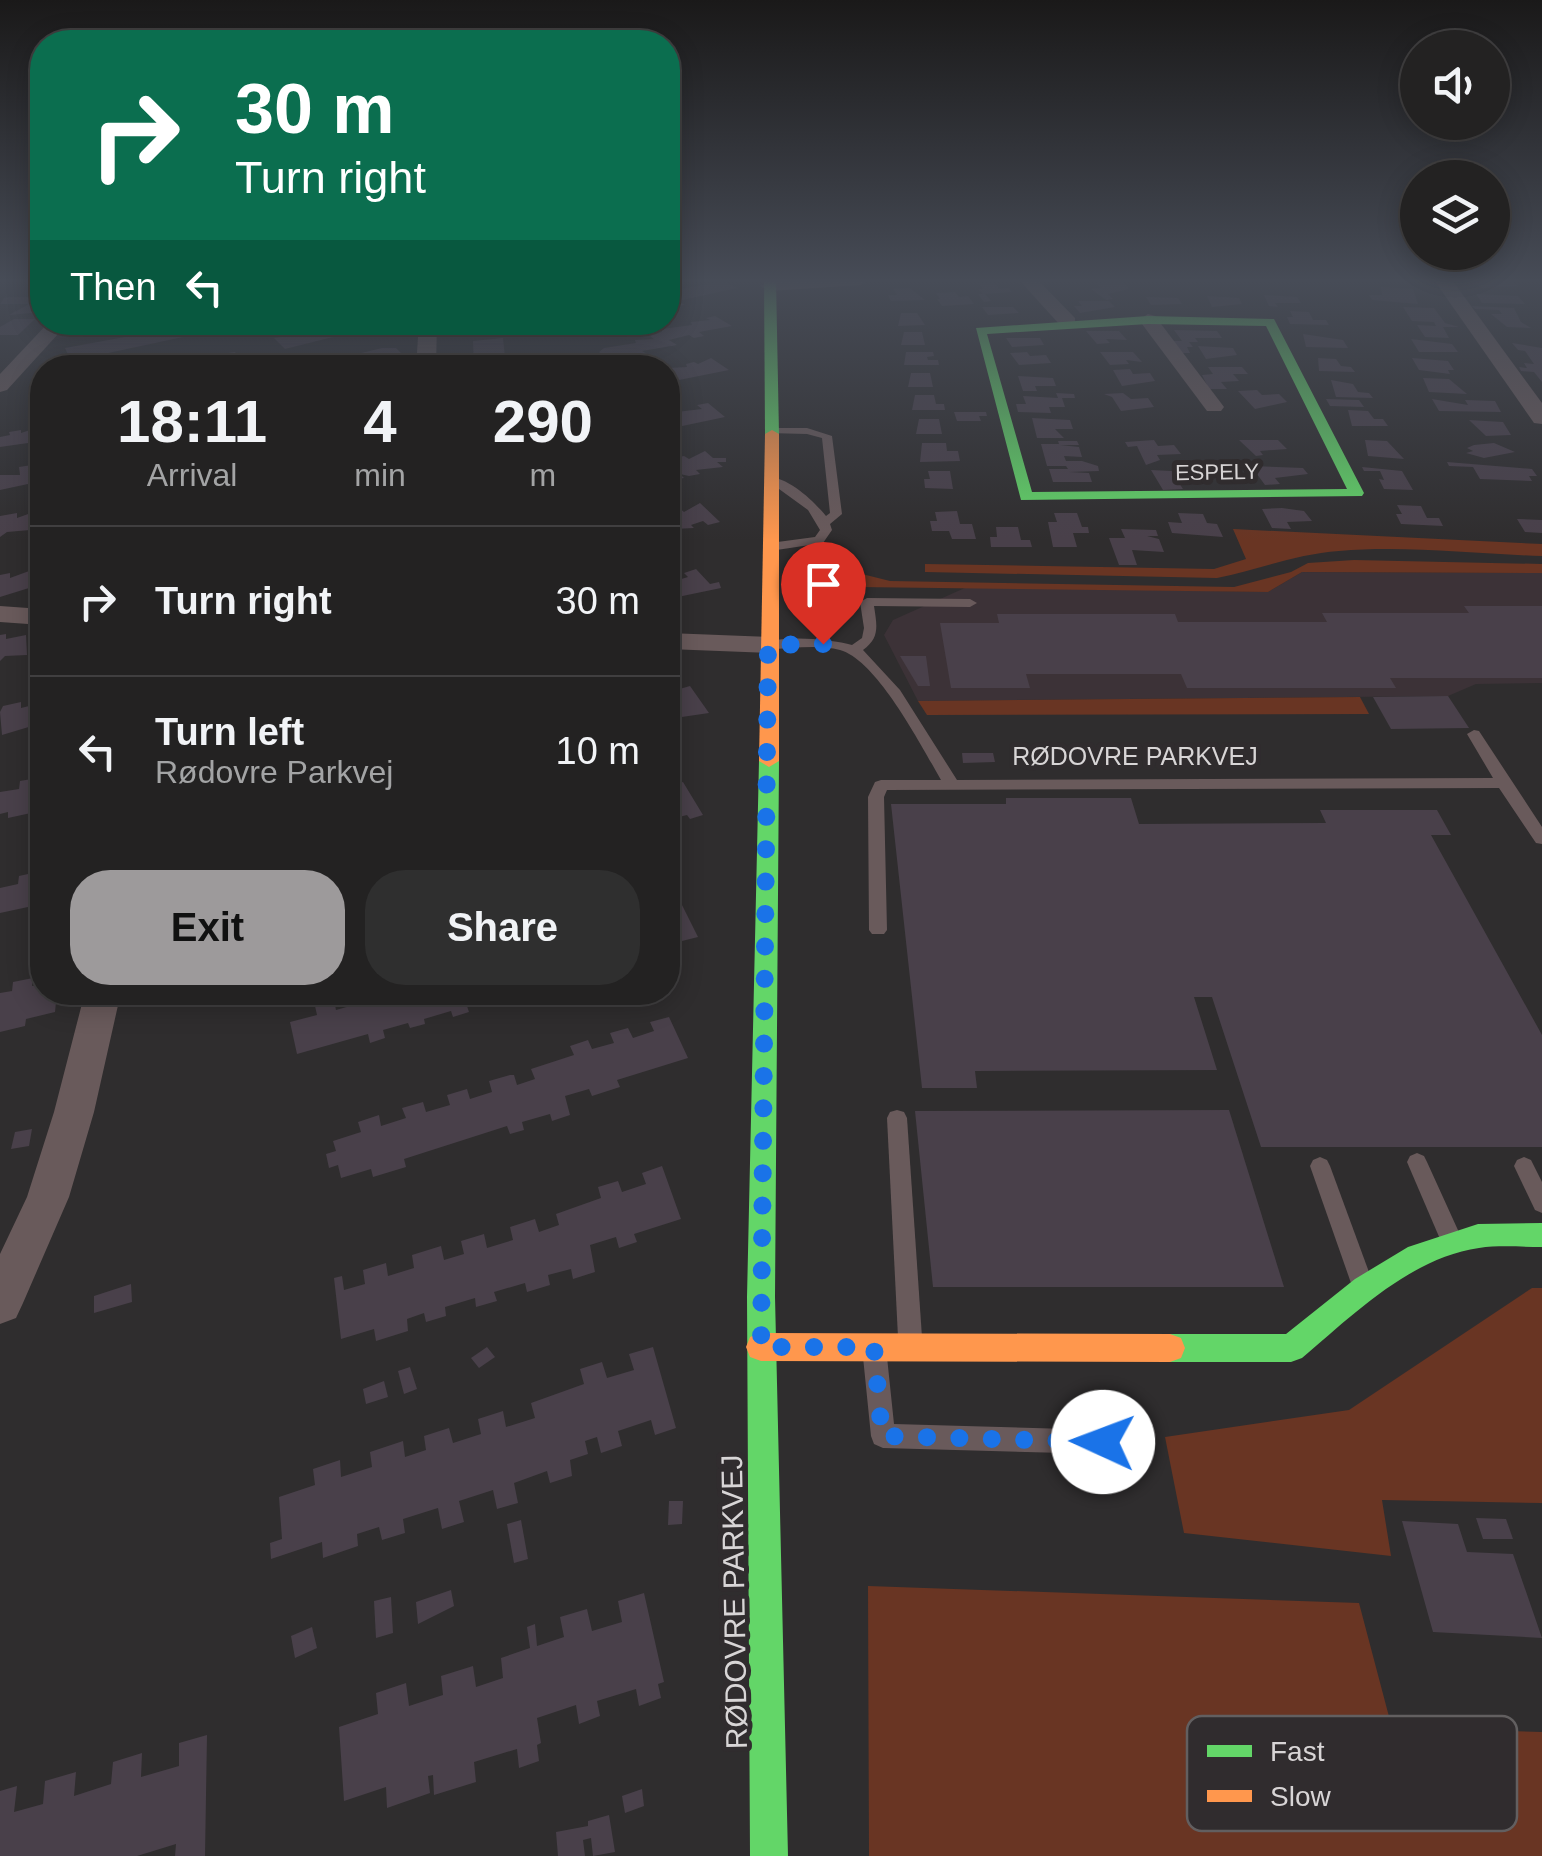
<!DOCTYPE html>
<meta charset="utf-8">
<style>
:root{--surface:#232222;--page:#2f2f2f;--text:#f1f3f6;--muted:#a3a4a5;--line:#403f40;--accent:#9d9a9b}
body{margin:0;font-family:Arial,sans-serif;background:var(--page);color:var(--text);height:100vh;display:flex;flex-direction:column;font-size:38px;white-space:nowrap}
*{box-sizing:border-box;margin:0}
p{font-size:32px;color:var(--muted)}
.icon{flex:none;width:55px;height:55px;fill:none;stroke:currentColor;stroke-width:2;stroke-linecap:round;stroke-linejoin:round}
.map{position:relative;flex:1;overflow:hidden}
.sheet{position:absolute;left:30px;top:355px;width:650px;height:650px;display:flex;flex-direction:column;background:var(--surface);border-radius:40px;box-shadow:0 5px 25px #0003,0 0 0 2px var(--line)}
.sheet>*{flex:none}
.top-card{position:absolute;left:30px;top:30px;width:650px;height:305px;border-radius:40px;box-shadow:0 5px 25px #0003,0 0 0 2px var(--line);background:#0b6e4f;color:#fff;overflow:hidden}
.fabs{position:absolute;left:1400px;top:30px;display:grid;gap:20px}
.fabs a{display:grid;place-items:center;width:110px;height:110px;border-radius:50%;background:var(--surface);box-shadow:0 5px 25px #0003,0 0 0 2px var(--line);font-size:50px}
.pin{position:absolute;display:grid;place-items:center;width:85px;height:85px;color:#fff;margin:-102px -42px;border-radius:50% 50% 50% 0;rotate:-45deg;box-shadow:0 0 10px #0007}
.pin .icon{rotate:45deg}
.me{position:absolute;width:110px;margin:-55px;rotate:272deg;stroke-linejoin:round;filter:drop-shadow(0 0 8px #0008)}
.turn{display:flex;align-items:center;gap:35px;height:210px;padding:0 40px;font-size:45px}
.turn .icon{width:130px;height:130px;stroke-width:2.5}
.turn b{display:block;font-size:70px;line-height:85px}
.then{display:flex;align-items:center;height:95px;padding:0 40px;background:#0003;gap:20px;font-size:38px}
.eta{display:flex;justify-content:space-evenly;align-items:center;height:170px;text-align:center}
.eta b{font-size:60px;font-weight:600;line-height:70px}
.action{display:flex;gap:20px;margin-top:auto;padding:20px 40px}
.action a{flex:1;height:115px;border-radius:40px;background:var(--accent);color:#111;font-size:40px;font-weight:600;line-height:115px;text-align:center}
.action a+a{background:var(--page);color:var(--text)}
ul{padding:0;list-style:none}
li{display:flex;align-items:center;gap:30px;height:150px;padding:0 40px;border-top:2px solid var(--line)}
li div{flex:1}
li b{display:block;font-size:38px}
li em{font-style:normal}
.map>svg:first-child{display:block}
</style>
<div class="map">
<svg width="1542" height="1856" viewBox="0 0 1542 1856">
<rect width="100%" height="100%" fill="#2f2d2e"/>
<!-- built -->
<path fill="#3c3237" d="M1302,572L1542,573V683L1476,684L1448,696L918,701L884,635L893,620L967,587L1268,592Z"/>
<!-- green -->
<g fill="#693523">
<path d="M447,323V322L574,323L572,328L446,335Z"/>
<path d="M1233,529L1542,544V556C1475,554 1405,545 1339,551C1296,554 1258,570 1217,578L925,572V564L1214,569L1246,559Z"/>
<path d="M1354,560L1542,564V573L1302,572L1268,592L857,587L847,582L858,573L890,581L1234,587L1291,572L1308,563Z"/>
<path d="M1360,697L1369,714L927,715L918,701Z"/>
<path d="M1532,1288H1542V1503L1382,1500L1391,1556L1184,1533L1165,1437L1349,1410Z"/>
<path d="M868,1586L1359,1603L1392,1728L1542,1732V1856H869Z"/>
</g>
<!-- building -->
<g fill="#49404a">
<path d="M709,280H721L737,288L678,301L685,305L668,307L669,291L714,283Z"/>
<path d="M1113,280H1121L1129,289L1108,294L1113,299L1106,300L1091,289L1101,288L1096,283Z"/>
<path d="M1509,280L1518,286L1482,288L1471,281Z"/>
<path d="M994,282L999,289L1009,288L1012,292L985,294L991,301L984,302L978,294H983L978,289H983L978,283Z"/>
<path d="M1381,287L1413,289L1418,304L1372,300L1369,295H1382Z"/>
<path d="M910,288L925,300L891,301L888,295H897L893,289Z"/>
<path d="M955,292L959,297L968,296L974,304L942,306L937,299H940L936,293Z"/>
<path d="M1476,294L1518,296L1525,304L1482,303Z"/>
<path d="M1264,295L1297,297L1301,303H1275L1278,307L1269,306Z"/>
<path d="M1207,296L1239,298L1242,304L1212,307Z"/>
<path d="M10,297H42V312L9,315L29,304H0L4,298Z"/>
<path d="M1146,297L1178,298L1182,304L1151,305Z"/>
<path d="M1078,301H1109L1115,307L1080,313L1074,306H1082Z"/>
<path d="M1472,306L1514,308L1521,322L1531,328L1507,327L1491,314H1502L1499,310L1475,309Z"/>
<path d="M982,307H1013L1019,313L988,315Z"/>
<path d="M1403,307L1434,308L1445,323L1459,327H1443L1449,338L1425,337L1417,325L1436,326L1434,322L1412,321Z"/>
<path d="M1290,311L1309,312L1313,320H1326L1329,325L1290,324L1287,317H1293Z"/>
<path d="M901,313H917L925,325L898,326Z"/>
<path d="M715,316L732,326L699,332L704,336L694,338L689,335L669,340L677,345L642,351L647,354L638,356L633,353L609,360L599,352L604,348L636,343L635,340L654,339L650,336L662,332V329L692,325L691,322L710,320L706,318Z"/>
<path d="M14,319H35L18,335H0V327Z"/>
<path d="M336,322L385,324L285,349L274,338L319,332L314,327Z"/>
<path d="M163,330H177L183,337L71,361L65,348Z"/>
<path d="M1174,330L1217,331L1222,338H1195L1198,342H1189L1193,347H1187L1190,353H1180L1173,341H1182Z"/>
<path d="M1086,331H1119L1127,340L1106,339L1110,343L1097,344Z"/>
<path d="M904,332H922L925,345H901Z"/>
<path d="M1303,334L1343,340L1348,348L1306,347Z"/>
<path d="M503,338L506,367L474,368L473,341Z"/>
<path d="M1006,338H1040L1044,345L1012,347Z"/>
<path d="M1411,339L1452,344L1458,352H1419Z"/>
<path d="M1512,343L1542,348V382L1534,372L1521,371L1519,367L1527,368L1524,363L1534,364L1525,351L1518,350Z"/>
<path d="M1198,346L1233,348L1237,355L1206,359Z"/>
<path d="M382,348H396L404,356L362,367L312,368L308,363H320Z"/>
<path d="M235,352L240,360L203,368H168L165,362Z"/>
<path d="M906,352H933L934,356L927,357L928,360H938L939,365H904Z"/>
<path d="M1027,352L1030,356L1046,355L1051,363L1019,365L1010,353Z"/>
<path d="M1100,352H1133L1142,362L1126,360L1129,364L1110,365Z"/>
<path d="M711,358L729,370L674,381L678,384L668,386V372L673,371L669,368L687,367L686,364L694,362L698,364Z"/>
<path d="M1318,358L1336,359L1341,366L1351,367L1355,372L1319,371Z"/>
<path d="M1412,358L1448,361L1454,370H1448L1450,374L1419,370Z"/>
<path d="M1208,367H1242L1248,374H1233L1239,381L1221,382L1227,389H1209L1202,375L1213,374Z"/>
<path d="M1130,369L1133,374L1150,373L1155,381L1122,386L1113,370Z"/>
<path d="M911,373H930L933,387H908Z"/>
<path d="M1018,376L1053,378L1056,386H1035L1037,391H1023Z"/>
<path d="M1423,378L1449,379L1467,394L1429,392Z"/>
<path d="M1331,380L1353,384L1358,392L1369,393L1373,398L1336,397Z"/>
<path d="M1257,390L1262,395L1279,394L1287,402L1255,409L1238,391Z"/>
<path d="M1056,393L1074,394L1075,398H1062L1065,407H1049L1051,413L1018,412L1016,404H1026L1023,396L1058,398Z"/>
<path d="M1123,393L1131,399L1148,398L1154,407L1121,411L1112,397L1104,394Z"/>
<path d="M915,395H934L936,404H944L945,410H912Z"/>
<path d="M1326,399L1359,400L1364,407L1330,406Z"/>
<path d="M1432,399L1468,405L1465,400L1495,401L1501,412L1439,411Z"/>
<path d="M708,403L725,417L668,429V413L702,409L697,405Z"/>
<path d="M1348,410L1368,411L1374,419H1383L1388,426H1352Z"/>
<path d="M954,412H986L987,416H979L981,421H957Z"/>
<path d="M1032,418L1070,420L1073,429H1055L1064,438H1037Z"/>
<path d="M919,419H939L942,434H916Z"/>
<path d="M1469,420L1503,422L1511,435L1486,436Z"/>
<path d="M42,426V441L0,447V437L10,435L9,432L21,430V433Z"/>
<path d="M1154,440L1158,446L1174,445L1181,454L1157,455L1160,460L1146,465L1137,446L1128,447L1125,442Z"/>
<path d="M1239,440H1278L1287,449L1260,451L1263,455L1256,456Z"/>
<path d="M1365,440L1387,441L1404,459L1368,456Z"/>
<path d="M1058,441H1077L1079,445H1060L1079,447L1082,457L1064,456L1066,461H1082L1098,466L1099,471L1069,472L1089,473L1092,482H1053L1049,469H1068L1066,466H1047L1041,444H1059Z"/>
<path d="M922,443H946L947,451H958L960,461L920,462Z"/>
<path d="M1494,443L1515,452L1484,458L1466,453L1473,451L1467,448L1474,445Z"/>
<path d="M705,451L713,458H726V462H717L723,467L696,470L700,474L689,476L680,474L684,478L673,480L668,477V464L675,463L674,458L684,456L689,459Z"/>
<path d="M1447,462L1532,469L1537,476H1529L1532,481L1480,479L1473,467L1449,466Z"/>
<path d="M32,465V469L42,467V481L0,490V475H20L19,467Z"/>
<path d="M1251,466L1303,468L1308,474L1275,478L1280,484L1265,485Z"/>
<path d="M1362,467L1402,471L1413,490L1384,489L1379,479L1384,480L1380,471H1364Z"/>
<path d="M1151,470L1191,472L1197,482L1179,483L1183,489L1163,490Z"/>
<path d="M928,471H950L953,489L925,488L924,479H930Z"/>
<path d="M700,503L720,522L708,525L703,521L691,525L694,528L674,529L678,533L668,536L669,511L679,508L684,512Z"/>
<path d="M1397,505L1421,506L1427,518H1439L1443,526L1401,524L1396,514H1402Z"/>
<path d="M1282,508L1304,511L1312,521L1287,522L1291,529L1272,528L1262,509Z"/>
<path d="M42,509V529L7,532L0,537V516L17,513V518Z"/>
<path d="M957,511L960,524H972L976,539H952L949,531H932L930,521H937L935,512Z"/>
<path d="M1054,513H1077L1082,527H1088L1089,533H1073L1077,547H1053L1048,522H1057Z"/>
<path d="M1178,513L1203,514L1207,523L1217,524L1223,537L1172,533L1168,522L1182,523Z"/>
<path d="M1517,519L1542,520V533L1525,532Z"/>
<path d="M996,527H1018L1021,540H1030L1032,547H991L990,537H997Z"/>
<path d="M1121,529L1156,530L1158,536H1147L1159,539L1164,552L1132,550L1137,565H1119L1109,538H1125Z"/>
<path d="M40,567L41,589L30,591L29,588L0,597V575L10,573V578Z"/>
<path d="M696,569L710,584L719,582L721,588L668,599V577L674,575L678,580L688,577L684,573Z"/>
<path d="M1464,606H1542V678H1390L1396,688H1187L1181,674H1026L1030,688H951L940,623H999L997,614H1175L1178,622H1327L1322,613H1469Z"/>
<path d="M6,634V639L26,635L27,655L5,656L0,661V635Z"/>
<path d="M900,656H926L930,686H918Z"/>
<path d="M690,686L709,713L675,718L678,722L668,725V698L680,695L676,690Z"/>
<path d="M1448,696L1469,728L1391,729L1373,697Z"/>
<path d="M42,698V723L2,735L0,712L3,706L21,702V708L33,705L34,699Z"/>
<path d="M962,753H993L995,762L963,763Z"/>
<path d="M37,778L36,785L42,783V806L31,808V813L8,818V812L0,814V792L19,789L20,781Z"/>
<path d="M683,782L703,815L690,819L687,815L671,819L673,824L668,825V794L672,793L668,786Z"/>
<path d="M1006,798H1131L1139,824L1326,823L1320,810H1437L1451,835H1431L1542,1035V1147H1261L1212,997H1194L1217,1070L975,1071L977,1088H922L891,804H1006Z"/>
<path d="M37,872L36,881L42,879V904L0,913V888L18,884L19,876Z"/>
<path d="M677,895L698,937L682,941L679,935L668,939V898Z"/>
<path d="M33,978L32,986L42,984V992H57L55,1012L26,1019L25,1026L0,1032V993L12,991L13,982Z"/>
<path d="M364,992H375L377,999L400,992H506L509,1000L492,1005L491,999L467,1006L469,1012L453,1017L451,1011L424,1019L425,1024L410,1028L408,1023L383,1030L385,1038L370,1043L368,1034L297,1054L290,1022L317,1015L315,1006L334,1000L336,1010L357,1004L355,995Z"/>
<path d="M669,1017L688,1058L617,1080L620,1087L592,1096L589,1089L565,1096L570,1115L552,1121L550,1114L522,1122L524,1130L510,1134L507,1126L404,1159L406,1167L373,1177L371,1169L341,1178L338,1165L329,1168L326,1154L336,1151L333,1141L361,1132L358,1122L379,1115L381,1126L406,1118L402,1108L423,1102L426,1112L450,1105L447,1095L467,1089L470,1099L492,1092L489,1081L510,1075H514L517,1085L535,1079L531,1069L574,1055L570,1046L588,1040L592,1049L614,1043L610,1033L628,1028L633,1038L654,1031L650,1022Z"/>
<path d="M1229,1110L1284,1287H933L915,1111Z"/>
<path d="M32,1129L29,1146L11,1149L15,1132Z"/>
<path d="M662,1166L681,1219L634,1234L637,1242L619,1248L616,1237L590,1245L595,1272L573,1279L571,1269L548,1275L550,1285L527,1292L525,1283L494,1292L497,1301L476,1307L475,1298L445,1307L446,1316L426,1322L424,1313L407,1319L408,1331L376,1341L374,1329L341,1339L334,1278L342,1276L344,1290L365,1284L363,1270L386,1263L388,1276L414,1268L412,1255L441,1246L444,1260L464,1254L461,1241L484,1234L487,1248L513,1240L510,1227L535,1219L539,1232L559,1225L556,1214L601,1198L598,1187L618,1181L622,1192L646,1184L642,1173Z"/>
<path d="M131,1284L132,1302L94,1313V1296Z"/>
<path d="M487,1347L495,1357L479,1368L471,1358Z"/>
<path d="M653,1347L676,1428L655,1435L651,1420L618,1431L622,1446L601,1453L597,1437L585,1441L588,1454L570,1460L572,1476L550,1483L547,1471L514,1483L518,1503L497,1509L493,1490L459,1501L464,1522L442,1529L438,1508L403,1519L405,1533L382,1540L379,1527L357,1534L358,1546L323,1558L322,1542L271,1559L270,1543L282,1539L279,1497L315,1485L313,1469L340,1460L341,1477L372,1467L370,1452L403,1441L405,1457L426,1450L424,1436L449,1428L453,1443L481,1434L478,1419L503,1411L506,1427L535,1418L531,1403L584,1384L580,1369L602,1362L607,1378L634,1370L629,1354Z"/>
<path d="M410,1367L417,1389L404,1394L398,1371Z"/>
<path d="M384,1381L388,1397L366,1404L363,1389Z"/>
<path d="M669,1501H683L682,1524L668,1525Z"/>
<path d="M1476,1518L1506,1519L1513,1539H1483Z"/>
<path d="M521,1520L528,1559L514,1563L507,1524Z"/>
<path d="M1402,1521L1458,1524L1467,1552L1513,1554L1542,1638L1433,1632Z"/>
<path d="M451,1590L454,1606L418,1624L416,1602Z"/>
<path d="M644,1593L664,1682L658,1684L661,1698L639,1706L636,1689L597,1701L600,1716L579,1724L576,1705L537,1718L541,1743L537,1745L539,1761L519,1768L517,1749L474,1762L476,1782L434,1795L433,1775L428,1776L430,1793L387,1808L386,1787L344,1801L339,1727L378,1714L376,1693L406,1683L409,1706L443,1695L441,1676L473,1666L476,1687L503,1678L501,1658L530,1648L527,1627L535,1624L537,1646L564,1637L560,1617L587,1609L592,1631L622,1622L618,1601Z"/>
<path d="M391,1597L393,1633L376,1638L374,1601Z"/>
<path d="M312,1627L317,1648L295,1658L291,1636Z"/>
<path d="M207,1735L205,1856H175L176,1844L137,1856H0V1791L17,1786L14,1812L43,1804L45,1781L76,1772L74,1796L111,1784L113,1762L142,1753L141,1777L179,1766V1743Z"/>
<path d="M642,1789L644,1806L625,1813L622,1796Z"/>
<path d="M609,1815L615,1852L593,1856L591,1838L583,1840L585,1856H558L556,1832L588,1826V1821Z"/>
</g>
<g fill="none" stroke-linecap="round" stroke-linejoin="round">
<!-- lane -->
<g fill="#695a5b" fill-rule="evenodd">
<path d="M772,428H807L832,436L842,514L830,524L832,530L823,543L770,551L764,547L770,543L815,537L820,530L808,510L768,481V477C788,477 813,500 826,516L830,513L822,438L807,434L768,433L767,431Z"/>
<path d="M867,598L970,599L977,603L970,607L874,606C877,626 880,638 863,650L900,690L957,780L1493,778L1467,734L1474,730L1479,731L1542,827V844L1536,843L1499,788L887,790L884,797L887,930L884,934H872L869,930L868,797L875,782L881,780H941C922,747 877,660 840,650C817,644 791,649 768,649L761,645C779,634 831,639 852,645L862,638L864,628L860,602Z"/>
<path d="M897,1110L904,1112L907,1118L922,1337L918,1345L910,1348L902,1345L898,1337L887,1118L890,1112Z"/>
<path d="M1417,1153L1424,1156L1427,1162L1462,1239L1459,1246L1451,1248L1443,1246L1407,1162L1410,1156Z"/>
<path d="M1320,1157L1327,1160L1330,1166L1373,1283L1370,1290L1362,1293L1354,1290L1351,1283L1310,1166L1313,1160Z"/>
<path d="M1524,1157L1531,1160L1542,1182V1213L1535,1210L1514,1166L1517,1160Z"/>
<path d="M875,1346L883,1349L887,1357L894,1424L1103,1430L1112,1433L1115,1442L1112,1451L1103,1454L883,1448L874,1444L871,1436L863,1357L867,1349Z"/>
</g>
<!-- street -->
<g fill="#695a5b" fill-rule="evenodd">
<path d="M870,280L861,285L769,291L760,286L776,280Z"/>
<path d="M1019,280H1038L1075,318V326H1061Z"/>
<path d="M1434,280H1452L1542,403V424L1534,423Z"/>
<path d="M1148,314L1155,316L1221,403L1224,407L1221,411H1207L1139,320Z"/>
<path d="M49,322H69L7,390L0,392V374Z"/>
<path d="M419,322H437L436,368H416Z"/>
<path d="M0,606L42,609V625L0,622Z"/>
<path d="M668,633L768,637L782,645L768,653L668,649Z"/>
<path d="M85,992H121L94,1112L69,1197L23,1303L16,1318L0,1324V1254L27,1197L54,1112Z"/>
</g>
<!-- fast -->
<g fill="#63d668" fill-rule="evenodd">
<path d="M764,280H776L779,434L772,438L765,434Z"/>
<path d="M1148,316L1274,319L1364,493L1362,496L1021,500L976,328ZM1148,324L1266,326L1347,489L1032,492L987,334Z"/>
<path d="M769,755L779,761L775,1297L788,1856H750L747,1297L759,761Z"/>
<path d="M1542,1223V1247C1522,1247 1499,1245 1479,1248C1410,1258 1353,1315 1302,1358L1291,1362H1170L1159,1358L1155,1348L1159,1338L1170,1334H1286L1355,1279L1408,1247L1478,1224Z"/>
</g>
<!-- slow -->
<g fill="#ff974d" fill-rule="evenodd">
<path d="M772,430L779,434V761L769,767L759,761L765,434Z"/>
<path d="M761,1333L1170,1334L1181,1338L1185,1348L1181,1358L1170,1362L761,1361L750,1357L746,1347L750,1337Z"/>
</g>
</g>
<!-- sky -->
<linearGradient id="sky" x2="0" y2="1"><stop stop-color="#1a1919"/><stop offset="0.52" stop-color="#474c57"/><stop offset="1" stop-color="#474c57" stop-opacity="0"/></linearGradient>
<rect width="1542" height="540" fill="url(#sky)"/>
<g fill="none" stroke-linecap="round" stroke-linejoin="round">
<!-- route -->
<path stroke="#1a73e8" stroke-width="18" stroke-dasharray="0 32.4" d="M823,644L768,645L761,1347H874L882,1436L1103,1442"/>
</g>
<g text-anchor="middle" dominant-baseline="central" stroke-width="10" stroke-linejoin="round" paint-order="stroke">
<!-- far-street labels -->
<g font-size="22" fill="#d8d5d6" stroke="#302c2e">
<text transform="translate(1217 472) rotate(-1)">ESPELY</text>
</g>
<!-- street labels -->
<g font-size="25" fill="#d8d5d6" stroke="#302c2e">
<text x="1135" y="756">RØDOVRE PARKVEJ</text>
</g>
<!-- near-street labels -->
<g font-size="30" fill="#d8d5d6" stroke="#302c2e">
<text transform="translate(734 1602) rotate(-91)">RØDOVRE PARKVEJ</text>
</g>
</g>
<!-- legend -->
<rect x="1187" y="1716" width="330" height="115" rx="15" fill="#302c2e" stroke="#625f60" stroke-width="2.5"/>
<rect x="1207" y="1745" width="45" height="12" fill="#63d668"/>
<rect x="1207" y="1790" width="45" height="12" fill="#ff974d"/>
<g font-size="28" fill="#d8d5d6">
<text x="1270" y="1761">Fast</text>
<text x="1270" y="1806">Slow</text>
</g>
</svg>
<div class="fabs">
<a><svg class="icon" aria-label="sound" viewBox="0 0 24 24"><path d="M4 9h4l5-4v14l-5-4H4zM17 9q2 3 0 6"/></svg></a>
<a><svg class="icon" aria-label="layers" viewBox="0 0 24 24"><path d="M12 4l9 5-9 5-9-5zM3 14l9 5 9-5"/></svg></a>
</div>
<div class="pin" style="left:823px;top:644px;background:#d93025"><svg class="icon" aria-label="arrive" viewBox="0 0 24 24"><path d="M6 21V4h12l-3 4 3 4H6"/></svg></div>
<svg class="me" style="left:1103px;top:1442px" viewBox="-20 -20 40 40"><circle r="19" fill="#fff"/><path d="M0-13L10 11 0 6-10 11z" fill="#1a73e8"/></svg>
<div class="top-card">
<div class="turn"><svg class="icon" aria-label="right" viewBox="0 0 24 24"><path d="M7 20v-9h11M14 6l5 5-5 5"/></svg><div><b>30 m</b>Turn right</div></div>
<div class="then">Then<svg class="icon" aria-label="left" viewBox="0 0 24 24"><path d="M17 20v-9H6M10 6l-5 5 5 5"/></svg></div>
</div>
<section class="sheet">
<div class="eta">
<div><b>18:11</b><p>Arrival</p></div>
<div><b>4</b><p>min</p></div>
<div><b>290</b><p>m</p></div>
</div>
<ul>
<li><svg class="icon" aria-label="right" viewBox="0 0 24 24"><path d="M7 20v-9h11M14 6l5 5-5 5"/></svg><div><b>Turn right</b></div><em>30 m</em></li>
<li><svg class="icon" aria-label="left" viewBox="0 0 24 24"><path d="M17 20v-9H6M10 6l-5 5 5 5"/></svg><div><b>Turn left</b><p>Rødovre Parkvej</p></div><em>10 m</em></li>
</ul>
<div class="action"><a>Exit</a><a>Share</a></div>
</section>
</div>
